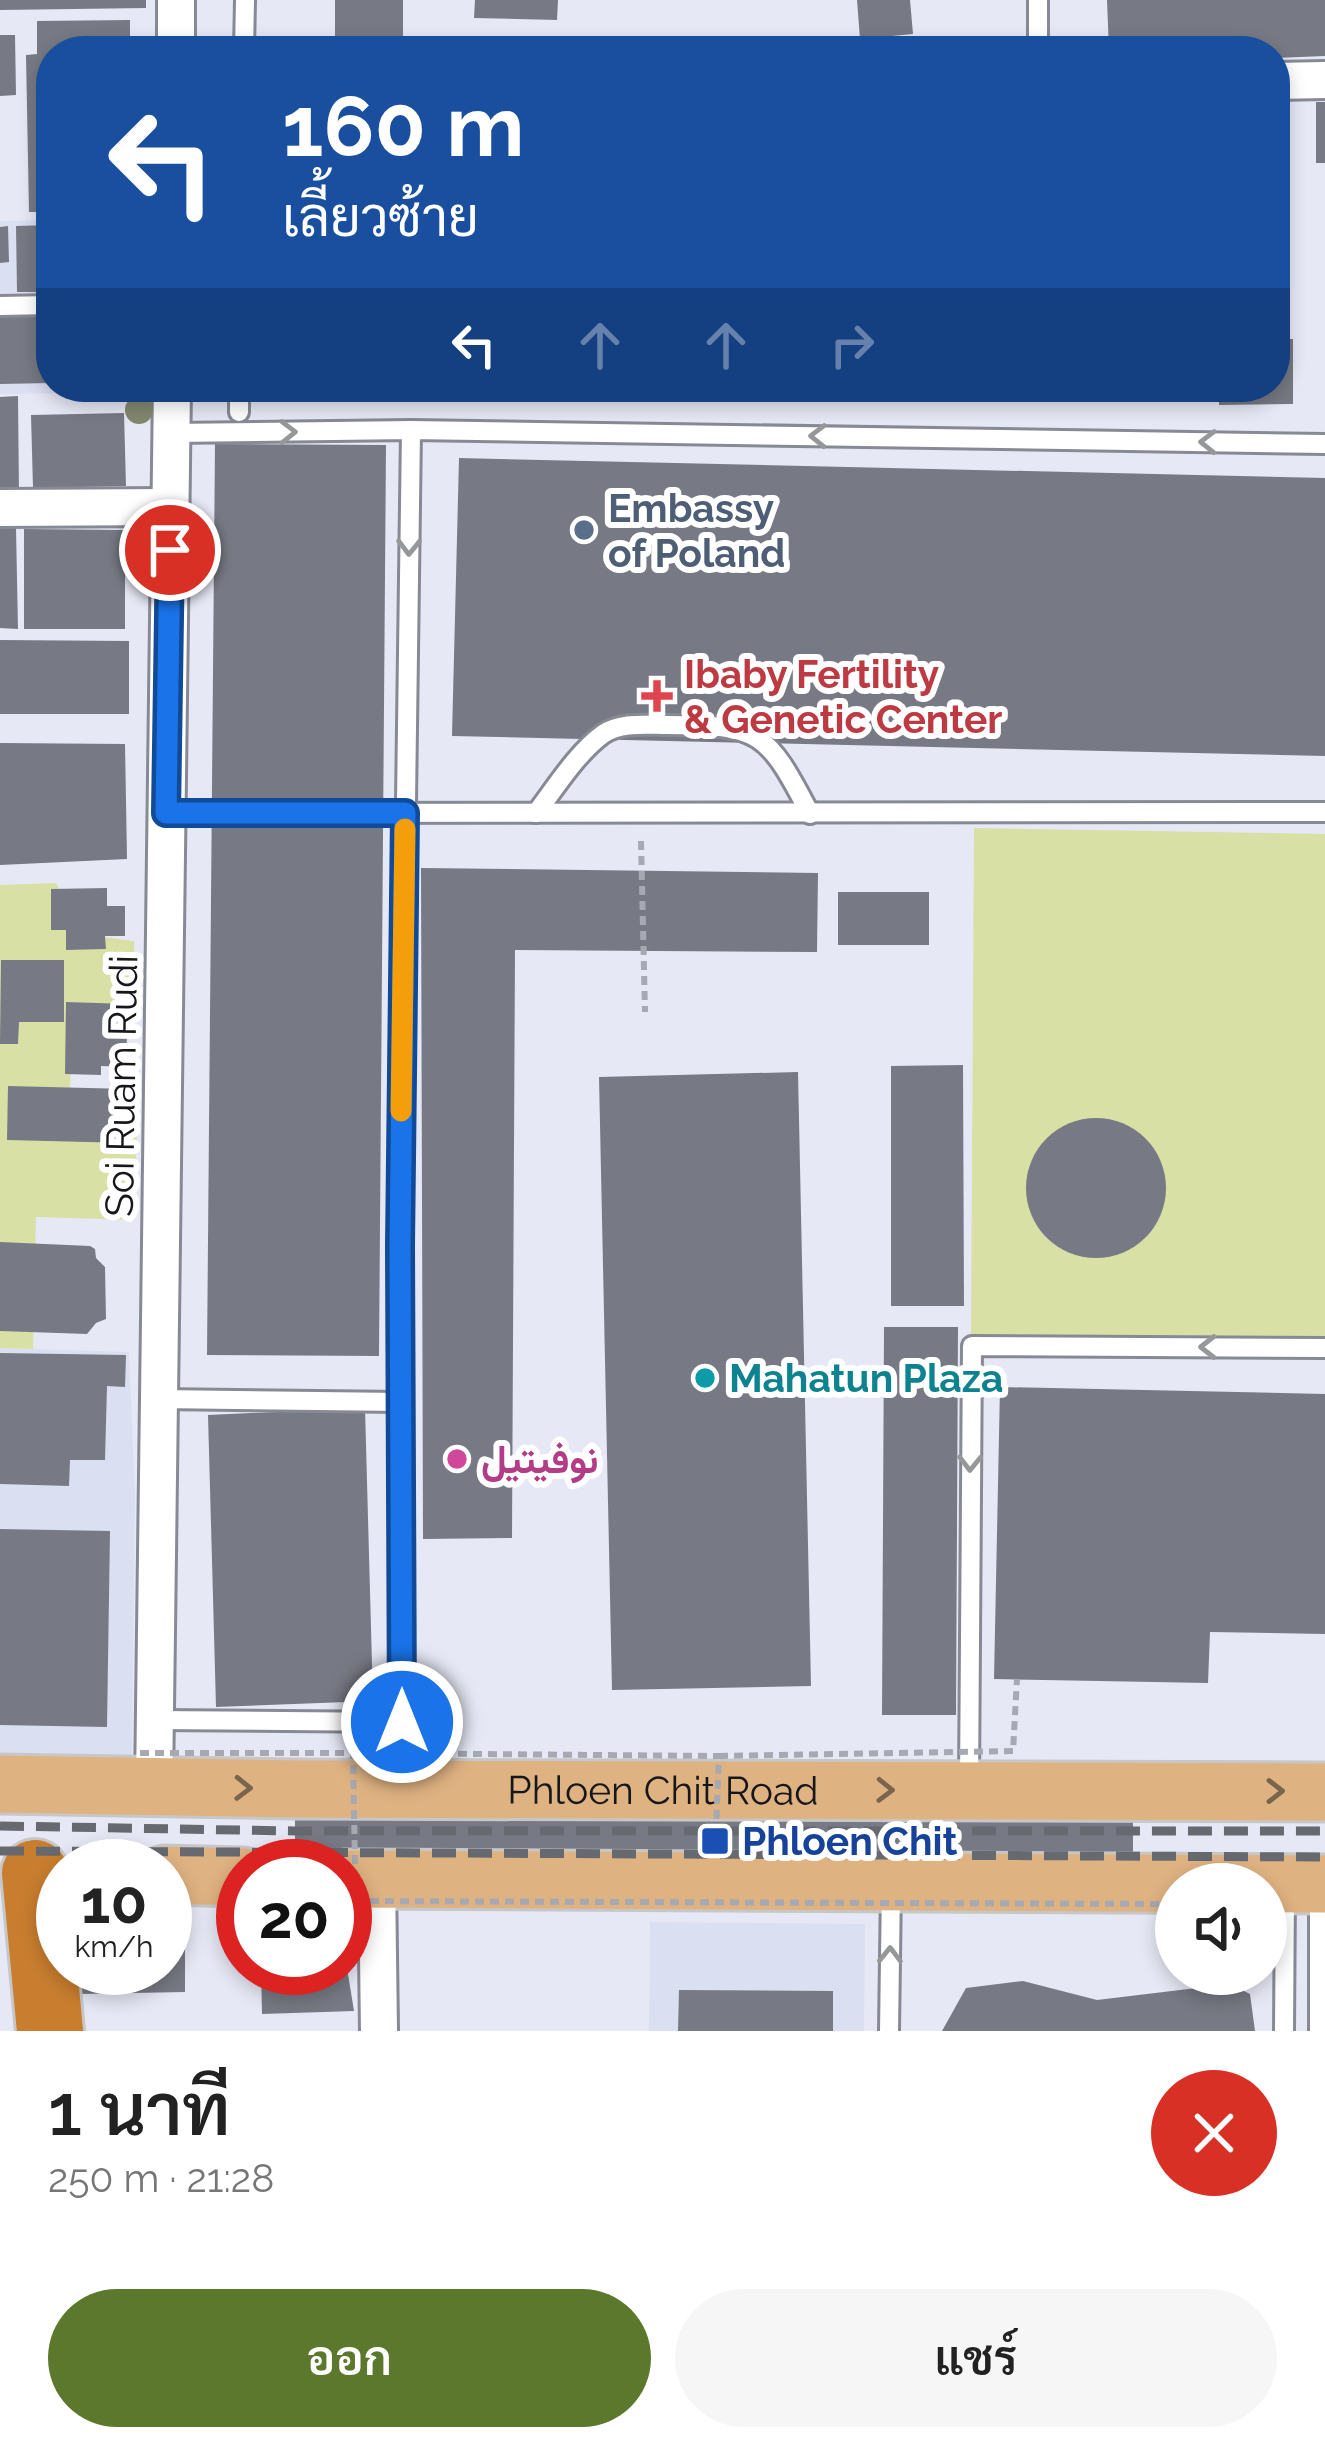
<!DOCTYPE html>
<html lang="th">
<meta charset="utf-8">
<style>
:root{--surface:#fff;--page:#f6f6f6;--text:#222;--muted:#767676;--accent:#5c782d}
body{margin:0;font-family:Raleway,Vazirmatn,Sarabun,sans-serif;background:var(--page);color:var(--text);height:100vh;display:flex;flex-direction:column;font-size:45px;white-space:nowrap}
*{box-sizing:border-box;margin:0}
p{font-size:39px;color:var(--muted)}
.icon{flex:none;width:66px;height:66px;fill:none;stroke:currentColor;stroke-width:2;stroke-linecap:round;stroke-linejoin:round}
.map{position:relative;height:2031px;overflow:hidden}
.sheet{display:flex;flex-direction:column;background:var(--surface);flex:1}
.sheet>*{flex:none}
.guide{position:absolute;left:36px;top:36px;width:1254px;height:366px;border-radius:48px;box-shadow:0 6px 18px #0003;background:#1a4fa0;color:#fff;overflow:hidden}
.tools{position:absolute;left:1155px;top:1863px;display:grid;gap:24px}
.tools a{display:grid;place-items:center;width:132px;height:132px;border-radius:50%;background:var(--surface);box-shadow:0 6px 18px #0003;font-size:60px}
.speed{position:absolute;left:36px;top:1839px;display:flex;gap:24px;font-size:60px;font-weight:700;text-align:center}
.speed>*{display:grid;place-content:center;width:156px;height:156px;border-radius:50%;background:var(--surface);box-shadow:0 6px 18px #0003;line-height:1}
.speed small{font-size:30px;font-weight:400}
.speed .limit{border:18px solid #d22;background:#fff;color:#111}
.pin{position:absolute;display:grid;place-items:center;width:102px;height:102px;color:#fff;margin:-51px;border:6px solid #fff;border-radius:50%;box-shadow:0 3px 12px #0007}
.me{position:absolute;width:132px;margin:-66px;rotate:0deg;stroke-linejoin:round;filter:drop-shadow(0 0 9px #0008)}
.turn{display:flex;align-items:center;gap:42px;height:252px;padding:0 48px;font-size:54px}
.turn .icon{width:156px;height:156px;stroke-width:2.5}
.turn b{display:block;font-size:84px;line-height:102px}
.lanes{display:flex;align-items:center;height:114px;padding:0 48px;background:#0003;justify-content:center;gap:60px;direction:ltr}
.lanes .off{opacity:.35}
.round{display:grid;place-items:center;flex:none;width:126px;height:126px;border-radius:63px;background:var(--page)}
.headline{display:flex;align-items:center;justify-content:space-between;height:204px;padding:0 48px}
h1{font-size:72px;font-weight:600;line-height:90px}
.button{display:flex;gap:24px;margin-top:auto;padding:24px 48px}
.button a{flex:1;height:138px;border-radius:72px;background:var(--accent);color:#fff;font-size:48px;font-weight:600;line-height:138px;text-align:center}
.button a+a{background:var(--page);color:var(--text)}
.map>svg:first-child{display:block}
</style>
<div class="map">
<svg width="1325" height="2031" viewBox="0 0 1325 2031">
<rect width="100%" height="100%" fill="#e6e9f5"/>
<!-- built -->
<g fill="#dbdff2">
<path d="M51,220V387H135V392L0,394V221Z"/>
<path d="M0,1348L129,1352L135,1491L132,1762L0,1759Z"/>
<path d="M650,1922L865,1924L864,2031H649Z"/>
</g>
<!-- green -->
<g fill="#d8e0a6">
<path d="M974,828L1325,834V1338L971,1334Z"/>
<path d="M56,883L85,935L134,941L135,1014L74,1013L68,1120L137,1129L133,1220L36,1217L33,1349L0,1348V885Z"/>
</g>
<!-- building -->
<g fill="#777a84">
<path d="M0,0H146V8L0,10Z"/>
<rect x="335" y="0" width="68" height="51"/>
<path d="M475,0H558L557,20L474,18Z"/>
<path d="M857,0H910L913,34L860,39Z"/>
<path d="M1107,0H1325V56L1275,58V51H1109Z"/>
<path d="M130,20V51H51V212H29L26,55L37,54V21Z"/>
<path d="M0,35H15L16,95L0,96Z"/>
<rect x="1316" y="102" width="9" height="61"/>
<rect x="1275" y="107" width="7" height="44"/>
<path d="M51,225V292H17L16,226Z"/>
<path d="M8,226L9,262L0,263V227Z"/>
<path d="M51,312V383L0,384V313Z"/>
<path d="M1275,339H1293V404L1219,405V387H1275Z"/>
<rect x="332" y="387" width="68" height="12"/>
<path d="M1096,387H1169V395L1097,398Z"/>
<path d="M18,396L19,495H0V397Z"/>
<path d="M124,413L126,486L33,488L31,415Z"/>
<path d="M215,444L386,445L379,1356L207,1355Z"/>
<path d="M459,458L1325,478V756L452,736Z"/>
<path d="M0,527L16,528L18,629L0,628Z"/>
<path d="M24,529L125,530V629H24Z"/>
<path d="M0,640L129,641V714H0Z"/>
<path d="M0,743L125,744L127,859L0,865Z"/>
<path d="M421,868L818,873L817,952L515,950L512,1538L423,1539Z"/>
<path d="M107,888V906H125V936H105L106,949L66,950V930H51V889Z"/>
<rect x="838" y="892" width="91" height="53"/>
<path d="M1,960H64V1022H19L18,1044H0Z"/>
<path d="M66,1002L128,1004L126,1067L101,1066V1075L65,1074Z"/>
<path d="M963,1065L964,1306H891V1066Z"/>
<path d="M798,1072L811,1686L612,1690L599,1077Z"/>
<path d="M8,1086L129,1089L128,1143L7,1140Z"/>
<circle cx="1096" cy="1188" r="70"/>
<path d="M0,1242L90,1246L95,1249L96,1258L105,1267L106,1319L96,1323L87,1334L0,1331Z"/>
<path d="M884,1327H958L956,1715H882Z"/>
<path d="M0,1353L126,1355L125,1387L107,1386L105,1460H70L69,1486L0,1484Z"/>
<path d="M1000,1387L1325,1394V1634L1210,1632L1208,1683L994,1679Z"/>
<path d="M365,1408L373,1701L216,1707L208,1415Z"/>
<path d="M0,1529L110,1531L107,1727L0,1725Z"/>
<path d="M295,1767H1133V1904L295,1866Z"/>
<path d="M165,1924H185V1992L81,1994V1968H165Z"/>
<path d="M261,1968H347L354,2011L262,2014Z"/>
<path d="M1023,1981L1097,2000L1230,1984L1250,1994L1255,2031H942L966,1988Z"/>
<path d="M679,1990L833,1991V2031H678Z"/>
</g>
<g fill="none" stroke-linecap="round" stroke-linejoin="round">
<defs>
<g id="lane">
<path d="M1038,0V51"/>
<path d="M244,51L245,0"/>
<path d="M0,306L51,305"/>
<path d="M239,412V387"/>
<path d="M171,433L411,430L1325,444"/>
<path d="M166,813L1325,812"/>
<path d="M536,813C556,787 576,754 603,734C621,722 645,725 667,725C760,725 767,731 810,814"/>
<path d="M159,1399L401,1402"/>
<path d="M155,1720L402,1722"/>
<path d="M402,1781L400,1247L411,430"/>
<path d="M969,1786L972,1346L1325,1348"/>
<path d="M889,2031L891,1886"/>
<path d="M1284,2031L1285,1889"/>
<path d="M1319,2031V1892"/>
</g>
<g id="street">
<path d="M176,51V0"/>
<path d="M1275,81L1325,80"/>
<path d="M0,508L170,507"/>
<path d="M154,1787L172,387"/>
<path d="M377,1879L379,2031"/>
</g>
<g id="primary">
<path id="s1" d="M0,1784L294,1789L1325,1792"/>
<path d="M165,1875L243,1877"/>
<path d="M345,1879L1325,1884"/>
</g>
<path id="highway" d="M35,1873L50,2031"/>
</defs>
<!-- lane casing -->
<use href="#lane" stroke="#878994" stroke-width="24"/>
<!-- street casing -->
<use href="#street" stroke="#878994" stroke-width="42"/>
<!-- primary casing -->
<use href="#primary" stroke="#c7c7c8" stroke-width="63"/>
<!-- highway casing -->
<use href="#highway" stroke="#c7c7c8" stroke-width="72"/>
<!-- path -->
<g stroke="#a6a8b2" stroke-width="6" stroke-dasharray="9 6" stroke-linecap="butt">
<path d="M641,841L645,1012"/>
<path d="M1230,1974V1984"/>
</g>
<!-- lane -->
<use href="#lane" stroke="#fff" stroke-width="18"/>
<!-- street -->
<use href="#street" stroke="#fff" stroke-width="36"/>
<!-- primary -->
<use href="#primary" stroke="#dfb282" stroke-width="57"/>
<!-- highway -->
<use href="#highway" stroke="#c97e2f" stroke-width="66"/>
<!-- rail -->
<g stroke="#676970" stroke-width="9" stroke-dasharray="24 12" stroke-linecap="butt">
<path d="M0,1826L296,1831H1325"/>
<path d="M0,1851L1325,1857"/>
</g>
<!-- path-bridge -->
<g stroke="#a6a8b2" stroke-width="6" stroke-dasharray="9 6" stroke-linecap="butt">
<path d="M140,1753H353L356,1922"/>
<path d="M353,1753L719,1756L716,1830"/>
<path d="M719,1756L1013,1751L1017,1679"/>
<path d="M355,1901L1176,1904"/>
</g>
</g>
<!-- trees -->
<circle fill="#848770" cx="139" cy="410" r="14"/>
<!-- one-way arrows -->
<defs><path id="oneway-chevron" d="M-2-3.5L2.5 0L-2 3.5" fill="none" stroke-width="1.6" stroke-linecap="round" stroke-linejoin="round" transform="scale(3)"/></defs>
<g stroke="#969798">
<use href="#oneway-chevron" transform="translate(288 432) rotate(-1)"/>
<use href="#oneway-chevron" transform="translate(818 436) rotate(-179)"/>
<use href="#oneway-chevron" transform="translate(1208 442) rotate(-179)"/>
<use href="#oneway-chevron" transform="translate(409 547) rotate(91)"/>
<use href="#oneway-chevron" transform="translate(1208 1347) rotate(-180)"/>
<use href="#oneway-chevron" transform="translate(970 1463) rotate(91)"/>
<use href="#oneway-chevron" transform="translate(890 1955) rotate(-89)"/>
</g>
<g stroke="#7a644e">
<use href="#oneway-chevron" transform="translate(243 1788) rotate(1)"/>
<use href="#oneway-chevron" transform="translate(885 1790) rotate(1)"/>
<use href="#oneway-chevron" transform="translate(1275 1791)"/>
</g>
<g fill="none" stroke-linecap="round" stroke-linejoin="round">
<defs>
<path id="route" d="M170,550L166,813H405L400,1246L402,1722"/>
</defs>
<!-- route casing -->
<use href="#route" stroke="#114b97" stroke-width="30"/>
<!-- route -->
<use href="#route" stroke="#1a73e8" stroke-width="21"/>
<!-- slow -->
<path stroke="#f59e0b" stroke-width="21" d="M401,1111L405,829"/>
</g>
<!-- markers -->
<circle fill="#5c6f8a" stroke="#fff" stroke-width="4.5" cx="584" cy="530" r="12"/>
<path fill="#e0444e" stroke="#fff" stroke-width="4.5" d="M651 678h12v12h12v12h-12v12h-12v-12h-12v-12h12z"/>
<circle fill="#0f9aa8" stroke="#fff" stroke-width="4.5" cx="705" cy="1378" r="12"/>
<circle fill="#d1479c" stroke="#fff" stroke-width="4.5" cx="457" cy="1459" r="12"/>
<rect fill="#1a4fb4" stroke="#fff" stroke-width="4.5" x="700" y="1826" width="30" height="30" rx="6"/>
<g text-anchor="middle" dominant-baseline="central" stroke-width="12" stroke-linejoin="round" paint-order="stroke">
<!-- service labels -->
<g font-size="39" font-weight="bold" fill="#4e5e75" stroke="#fff" text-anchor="start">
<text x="608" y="508">Embassy<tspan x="608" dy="45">of Poland</tspan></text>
</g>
<!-- health labels -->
<g font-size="39" font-weight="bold" fill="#be3a42" stroke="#fff" text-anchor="start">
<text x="684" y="674">Ibaby Fertility<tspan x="684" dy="45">&amp; Genetic Center</tspan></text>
</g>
<!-- street labels -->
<g font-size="39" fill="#16171b" stroke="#fff">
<text transform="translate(121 1086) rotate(-89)">Soi Ruam Rudi</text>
<text stroke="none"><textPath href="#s1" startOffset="663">Phloen Chit Road</textPath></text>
</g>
<!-- culture labels -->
<g font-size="39" font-weight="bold" fill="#0d838f" stroke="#fff" text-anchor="start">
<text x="729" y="1378">Mahatun Plaza</text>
</g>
<!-- hotel labels -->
<g font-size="39" font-weight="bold" fill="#b23c85" stroke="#fff" text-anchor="start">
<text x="481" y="1459">نوفيتيل</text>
</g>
<!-- transit labels -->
<g font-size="39" font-weight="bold" fill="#164399" stroke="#fff" text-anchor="start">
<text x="742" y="1841">Phloen Chit</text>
</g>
</g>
</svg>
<div class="tools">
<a><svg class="icon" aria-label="sound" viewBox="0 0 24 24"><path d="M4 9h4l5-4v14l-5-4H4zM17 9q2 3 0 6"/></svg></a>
</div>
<div class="speed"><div>10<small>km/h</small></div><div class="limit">20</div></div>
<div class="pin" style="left:170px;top:550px;background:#d93025"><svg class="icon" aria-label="arrive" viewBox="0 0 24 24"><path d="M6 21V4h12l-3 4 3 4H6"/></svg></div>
<svg class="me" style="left:402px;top:1722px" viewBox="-20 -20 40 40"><circle r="17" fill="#1a73e8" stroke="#fff" stroke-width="3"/><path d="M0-11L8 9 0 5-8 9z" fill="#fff"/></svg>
<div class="guide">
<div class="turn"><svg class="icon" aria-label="left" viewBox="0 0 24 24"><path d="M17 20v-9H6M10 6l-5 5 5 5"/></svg><div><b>160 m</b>เลี้ยวซ้าย</div></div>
<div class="lanes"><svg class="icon" aria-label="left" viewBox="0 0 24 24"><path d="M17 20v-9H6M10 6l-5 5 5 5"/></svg><svg class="icon off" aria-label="ahead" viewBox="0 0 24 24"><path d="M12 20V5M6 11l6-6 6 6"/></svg><svg class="icon off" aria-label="ahead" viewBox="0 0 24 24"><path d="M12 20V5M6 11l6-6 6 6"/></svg><svg class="icon off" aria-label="right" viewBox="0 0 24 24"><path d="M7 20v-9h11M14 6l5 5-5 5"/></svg></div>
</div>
</div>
<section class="sheet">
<div class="headline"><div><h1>1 นาที</h1><p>250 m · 21:28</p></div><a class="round" style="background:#d93025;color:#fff"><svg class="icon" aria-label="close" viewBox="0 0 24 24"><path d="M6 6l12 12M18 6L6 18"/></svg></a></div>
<div class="button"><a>ออก</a><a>แชร์</a></div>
</section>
